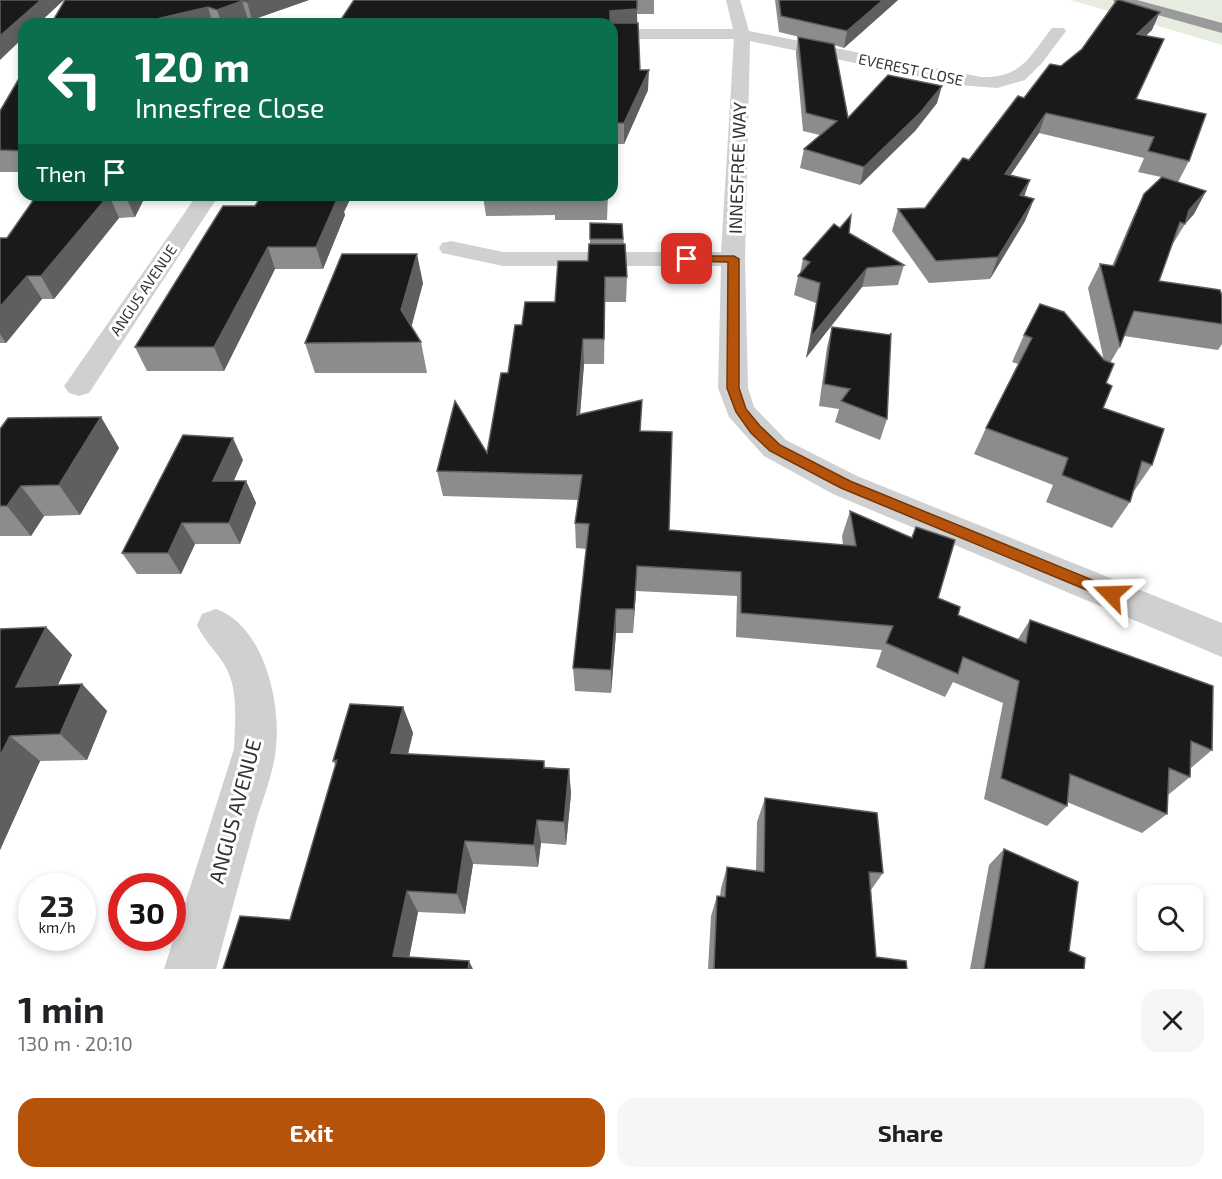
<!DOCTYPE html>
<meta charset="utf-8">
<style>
:root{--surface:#fff;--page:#f6f6f6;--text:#202124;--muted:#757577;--accent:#b45309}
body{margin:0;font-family:"Exo 2",sans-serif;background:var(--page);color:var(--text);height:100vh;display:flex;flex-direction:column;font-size:22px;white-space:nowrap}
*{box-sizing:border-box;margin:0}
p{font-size:20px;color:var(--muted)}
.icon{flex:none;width:33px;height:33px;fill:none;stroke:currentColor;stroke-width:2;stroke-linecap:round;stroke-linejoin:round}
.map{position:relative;height:969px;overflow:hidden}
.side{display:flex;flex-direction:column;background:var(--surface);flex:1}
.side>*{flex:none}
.guide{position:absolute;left:18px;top:18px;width:600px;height:183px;border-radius:18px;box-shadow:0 3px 9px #0003;background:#0b6e4f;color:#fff;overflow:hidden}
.controls{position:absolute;left:1137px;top:885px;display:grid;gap:12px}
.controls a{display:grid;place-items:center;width:66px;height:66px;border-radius:12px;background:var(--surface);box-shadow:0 3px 9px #0003;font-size:30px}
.speed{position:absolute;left:18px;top:873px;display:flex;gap:12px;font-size:30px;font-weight:700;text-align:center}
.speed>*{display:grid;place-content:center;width:78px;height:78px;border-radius:50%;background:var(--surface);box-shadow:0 3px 9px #0003;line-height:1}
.speed small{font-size:15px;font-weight:400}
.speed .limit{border:9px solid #d22;background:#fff;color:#111}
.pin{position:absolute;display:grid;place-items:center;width:51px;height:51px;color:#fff;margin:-26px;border-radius:12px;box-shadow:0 3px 9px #0006}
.me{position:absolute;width:66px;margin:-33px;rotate:292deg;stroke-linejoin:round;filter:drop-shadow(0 0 4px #0008)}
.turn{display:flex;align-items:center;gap:21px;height:126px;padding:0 18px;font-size:27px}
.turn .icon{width:78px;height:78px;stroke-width:2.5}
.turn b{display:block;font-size:42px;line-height:51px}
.then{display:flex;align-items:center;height:57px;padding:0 18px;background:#0003;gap:12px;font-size:22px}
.round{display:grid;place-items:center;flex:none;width:63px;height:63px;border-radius:18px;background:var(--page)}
.head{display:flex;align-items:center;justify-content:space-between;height:102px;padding:0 18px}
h1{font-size:36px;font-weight:700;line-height:45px}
.cta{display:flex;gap:12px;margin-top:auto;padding:12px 18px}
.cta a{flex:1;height:69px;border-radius:18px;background:var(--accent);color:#fff;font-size:24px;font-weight:700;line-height:69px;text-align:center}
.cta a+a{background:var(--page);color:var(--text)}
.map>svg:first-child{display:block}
</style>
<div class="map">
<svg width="1222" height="969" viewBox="0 0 1222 969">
<rect width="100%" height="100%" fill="#fff"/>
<!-- green -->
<path fill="#e6ecdf" d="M1071,0H1222V45Z"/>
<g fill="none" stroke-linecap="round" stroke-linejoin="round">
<!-- minor -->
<g fill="#d0d0d0" fill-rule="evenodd">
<path d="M726,0H740L749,31L981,77C1022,78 1029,57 1052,28H1064L1066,31L1042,63L1025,80L997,88L960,85L750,41L745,259L748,388L754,407L786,440L857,476L1222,623V657L833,494L764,456L729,417L718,388L721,266H503L442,253L439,248L442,243L451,241L503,252H721L734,39H612V29H733Z"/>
<path d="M197,195H219L89,393L79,396L69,393L64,386L69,379Z"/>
<path d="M216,609C264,626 281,702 276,747C274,771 264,796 257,818C243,869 229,919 216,969H164L234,749C235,722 239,688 224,664C215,650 204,640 197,625L202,614Z"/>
</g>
<!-- motorway -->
<path fill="#9a9a9a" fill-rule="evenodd" d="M1113,0H1137L1222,23V33L1115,3Z"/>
</g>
<!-- wall -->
<g fill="#8c8c8c">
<path d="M65,0H309L252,20L248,19L234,24H51Z"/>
<path d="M354,0H654V14H637L640,70L648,90L624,144H612V24Z"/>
<path d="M775,0H898L844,48L834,45L848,118L937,103L915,131L860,185L800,168L804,149L820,135L803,131L796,53L798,37H800L779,32Z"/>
<path d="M1152,30L1146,35L1136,99L1189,161L1178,182L1170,180L1206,191L1194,214L1185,224L1171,247L1159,281L1222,296V344L1218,350L1124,336L1120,346L1110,363L1106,383L1103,408L1152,465L1134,491H1133L1130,502L1112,528L1046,502L1053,485L974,454L986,428L1018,364L1012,362L1024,335L1104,361L1088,288L1100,264L1112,266L1133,217L1144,194L1161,177L1138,172L1144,158L1039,133L1010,175L1030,180L1024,196L1034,199L1025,221L990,279L929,283L892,231L898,209L925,208L1024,98L1061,66Z"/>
<path d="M24,70V172H0V111Z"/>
<path d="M37,195H146L135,217L119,218L54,299H42L6,343H0V238H7Z"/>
<path d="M262,195H352L344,212L345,215L323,269H275L224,371H147L135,347L255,206Z"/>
<path d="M441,195H608L607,220H555V215L486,216L483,196H441Z"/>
<path d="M590,223L622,224L627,277L626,302H605L604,364H584L580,414L641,431L669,530L843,545L842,536L850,511L911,538L916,527L938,598L958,615L1018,639L1030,620L1212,750L1191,768L1190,777L1168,795L1167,814L1142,833L1067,802V806L1047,826L984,799L1003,703L953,682L945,697L876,667L882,650L736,637L737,596L636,591L633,633H616L611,693L575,691L573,668L587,549L576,548L575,523L578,500L443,496L437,471L487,453L522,325L555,302L588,261L590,244Z"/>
<path d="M849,233L904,265L898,285L862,287L806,358L816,303L794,295L798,276L800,273L803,259Z"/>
<path d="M423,283L411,326L421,342L427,373H315L305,343Z"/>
<path d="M832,327L887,419L880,440L835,422L839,409L819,406L827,347Z"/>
<path d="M101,417L119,448L80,515L44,516L31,536H0V429Z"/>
<path d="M243,460L233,481H246L256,503L240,544H195L181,574H137L122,553Z"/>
<path d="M46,627L72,655L58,685L82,684L107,711L87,760L40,761L0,850V629Z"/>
<path d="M403,707L413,733L408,754L569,769L571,794L566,845L541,843L538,867L473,864L465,914L418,912L409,957L223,969L290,920L336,766L333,761Z"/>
<path d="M765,798L883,873L871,890L876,957L907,969H708L711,916L717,896L720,897L721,888L727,867L756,871L757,822Z"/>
<path d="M1004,849L1069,951L1084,969H970L989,865Z"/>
</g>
<!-- shaded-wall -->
<g fill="#5f5f5f">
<path d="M41,0H64L38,24H24V37L0,60V36Z"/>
<path d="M254,0H309L252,20L247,2Z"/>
<path d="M883,0H898L844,48L847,31Z"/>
<path d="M242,1L248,19L234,24H222L217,10Z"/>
<path d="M208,7L213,24H135Z"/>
<path d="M637,9V27L610,24V11Z"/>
<path d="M1160,12L1152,30L1129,52L1137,34Z"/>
<path d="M649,70L648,90L624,144V123Z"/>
<path d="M942,86L937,103L915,131L860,185L864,167Z"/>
<path d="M1046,113L1039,133L997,195L1005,174Z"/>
<path d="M1030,180L1022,202L1020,195Z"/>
<path d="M1206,191L1194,214L1185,224L1189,210Z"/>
<path d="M109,195L119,218L54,299L41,276Z"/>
<path d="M125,195H146L135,217Z"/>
<path d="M338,195H352L344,212L345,215L323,269L316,247Z"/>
<path d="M1034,199L1025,221L990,279L998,257Z"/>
<path d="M268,247L275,269L224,371L214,347Z"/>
<path d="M417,254L423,283L408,340L401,310Z"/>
<path d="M867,268L862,287L806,358L811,337Z"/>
<path d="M27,276L42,299L6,343L0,334V307Z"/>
<path d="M583,339L584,364L578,440L577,415Z"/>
<path d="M101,417L119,448L80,515L59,485Z"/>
<path d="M233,438L243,460L224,503L213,481Z"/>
<path d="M246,481L256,503L240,544L229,523Z"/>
<path d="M21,486L44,516L31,536L7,506Z"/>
<path d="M182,523L195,544L181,574L168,553Z"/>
<path d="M637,566L636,591L633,633L634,609Z"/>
<path d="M616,609V633L611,693V670Z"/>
<path d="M46,627L72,655L44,714L16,687Z"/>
<path d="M82,684L107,711L87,760L60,734Z"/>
<path d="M403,707L413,733L402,778L391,753Z"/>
<path d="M10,736L40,761L0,850V756Z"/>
<path d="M569,769L571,794L566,845L564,822Z"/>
<path d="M537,820L541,843L538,867L534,845Z"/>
<path d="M465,841L473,864L465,914L457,894Z"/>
<path d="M407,891L418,912L407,969L393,956Z"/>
<path d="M469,961L473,969H468Z"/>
</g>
<!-- building -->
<g fill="#1a1a1a" stroke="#5f5f5f" stroke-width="1.5">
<path d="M0,0H41L0,36Z"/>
<path d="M65,0H254L247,2L242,1L217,10L208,7L135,24H51Z"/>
<path d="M354,0H637V9L610,11V23H638L640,70H649L624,123H612V24H338Z"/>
<path d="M779,0H883L847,31L781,16Z"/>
<path d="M1117,0H1120L1160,12L1137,34L1164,39L1136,99L1206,114L1189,161L1148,151L1154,137L1046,113L1005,174L1030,180L1020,195L1034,199L998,257L936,261L898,209L925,208L963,158L969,160L1018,96L1024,98L1050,64L1061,66L1082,49Z"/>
<path d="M798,37L834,44L848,118L888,75L942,86L920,113L864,167L804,149L837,121L806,113Z"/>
<path d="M24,70V151L0,150V111Z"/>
<path d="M1162,177L1206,191L1189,210L1185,224L1180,222L1159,281L1220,290L1222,296V324L1134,311L1120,346L1100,264L1114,266L1144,194Z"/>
<path d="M37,195H113H109L41,276H27L0,307V238H7Z"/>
<path d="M262,195H339L316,247H268L214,347H135L223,206H255Z"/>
<path d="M555,195H607V199L554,198Z"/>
<path d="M851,215L849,233L904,265L867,268L811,337L820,283L798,276L810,262L803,259L834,224L840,228Z"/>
<path d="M590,223L622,224L623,239H590Z"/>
<path d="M589,244H625L627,277H605L604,339H583L577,415L642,400L640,431L672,432L669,530L856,546L850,511L912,538L916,527L955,540L938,598L960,607L958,615L1026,643L1030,620L1213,686L1212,750L1191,741L1190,777L1169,768L1167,814L1070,774L1067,806L1001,778L1019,681L963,657L958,674L886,643L893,626L741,613V572L637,566L634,609H616L611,670L573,668L589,524L575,523L582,475L437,471L455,401L487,453L501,373H508L515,325H522L525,302H555L558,261H588Z"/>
<path d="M342,254H417L401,310L421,342L305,343Z"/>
<path d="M1040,304L1064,312L1104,360L1114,364L1106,383L1112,386L1103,408L1164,429L1152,465L1142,461L1130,502L1062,475L1068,458L986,428L1032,338L1024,335Z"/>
<path d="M832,327L890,335L891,333L887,419L841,401L850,389L824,384Z"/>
<path d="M101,417L59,485L21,486L7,506H0V429L8,418Z"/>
<path d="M183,435L233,438L213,481H246L229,523H182L168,553H122Z"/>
<path d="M46,627L16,687L82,684L60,734L10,736L0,756V629Z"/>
<path d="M350,704L403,707L391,753L544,761V768L569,769L564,822L537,820L534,845L465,841L457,894L407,891L393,956L469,961L468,969H223L240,916L290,920L337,760L333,761Z"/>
<path d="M765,798L877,813L883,873L869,872L876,957L906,961L907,969H714L717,896L725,897L727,867L764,872Z"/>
<path d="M1004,849L1078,882L1069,951L1085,958L1084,969H984Z"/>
</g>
<!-- route -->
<path fill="#b45309" stroke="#753606" stroke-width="1.5" d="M687,256H734L739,259V388L746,409L760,426L780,445L850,481L1117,590L1119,594L1117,598H1106L841,488L770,451L751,433L736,412L727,388L728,262L684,261V257Z"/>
<g text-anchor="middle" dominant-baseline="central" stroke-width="6" stroke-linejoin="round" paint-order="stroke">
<!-- far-street labels -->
<g font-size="15" fill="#333" stroke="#fff">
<text transform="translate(911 69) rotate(12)">EVEREST CLOSE</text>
<text transform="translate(143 290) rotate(-56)">ANGUS AVENUE</text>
</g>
<!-- street labels -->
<g font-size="18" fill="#333" stroke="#fff">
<text transform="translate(737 168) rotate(-88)">INNESFREE WAY</text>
</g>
<!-- near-street labels -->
<g font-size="21" fill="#333" stroke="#fff">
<text transform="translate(234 811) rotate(-75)">ANGUS AVENUE</text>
</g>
</g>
</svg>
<div class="controls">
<a><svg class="icon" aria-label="search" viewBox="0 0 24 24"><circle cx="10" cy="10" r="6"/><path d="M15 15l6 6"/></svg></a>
</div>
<div class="speed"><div>23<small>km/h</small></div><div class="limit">30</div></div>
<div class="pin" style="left:687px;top:259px;background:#d93025"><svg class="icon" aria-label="arrive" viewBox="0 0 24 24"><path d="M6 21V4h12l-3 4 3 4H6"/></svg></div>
<svg class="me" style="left:1111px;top:594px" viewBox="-20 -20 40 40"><path d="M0-17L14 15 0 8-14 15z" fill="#b45309" stroke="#fff" stroke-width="4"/></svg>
<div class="guide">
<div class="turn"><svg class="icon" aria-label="left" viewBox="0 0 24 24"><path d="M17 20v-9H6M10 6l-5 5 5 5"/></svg><div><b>120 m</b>Innesfree Close</div></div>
<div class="then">Then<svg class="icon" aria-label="arrive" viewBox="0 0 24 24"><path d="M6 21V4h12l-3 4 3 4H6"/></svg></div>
</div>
</div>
<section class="side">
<div class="head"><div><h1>1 min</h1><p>130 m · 20:10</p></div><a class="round"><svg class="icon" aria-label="close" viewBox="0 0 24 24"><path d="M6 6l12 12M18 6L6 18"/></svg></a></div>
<div class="cta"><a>Exit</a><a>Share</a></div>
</section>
